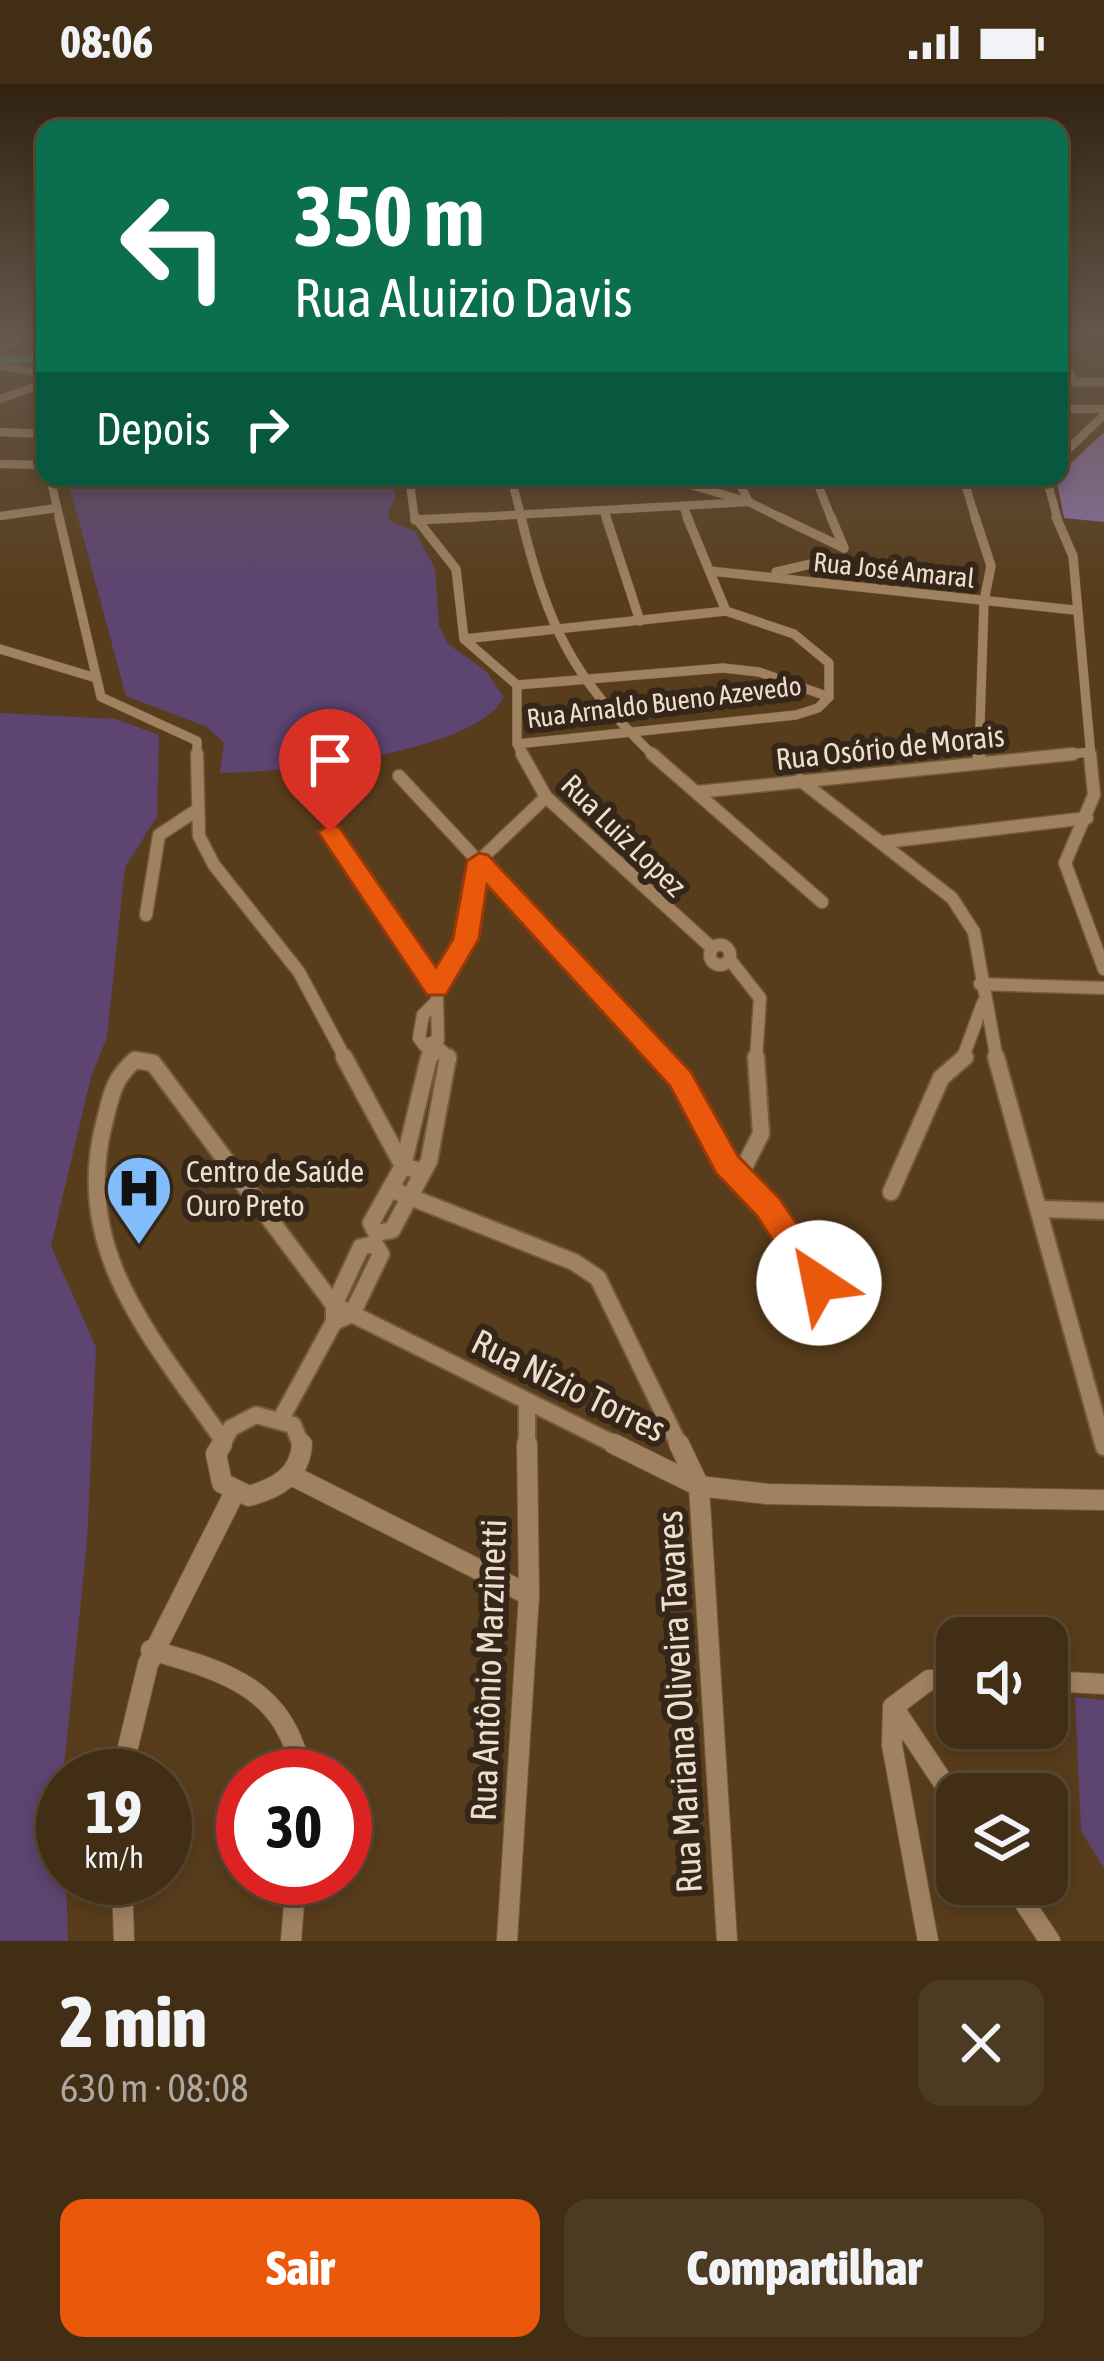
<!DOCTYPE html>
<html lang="pt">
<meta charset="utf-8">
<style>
:root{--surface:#422e15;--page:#4c3a22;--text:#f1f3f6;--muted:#aea8a0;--line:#5a4a34;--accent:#ea580c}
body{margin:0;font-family:"Asap Condensed",sans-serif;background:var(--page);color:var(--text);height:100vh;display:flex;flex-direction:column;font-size:45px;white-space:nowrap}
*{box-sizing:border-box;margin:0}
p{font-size:39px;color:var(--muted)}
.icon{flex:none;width:66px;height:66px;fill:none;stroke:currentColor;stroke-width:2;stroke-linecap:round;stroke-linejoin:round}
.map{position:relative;height:1857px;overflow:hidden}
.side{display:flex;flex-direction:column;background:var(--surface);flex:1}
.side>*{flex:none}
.hud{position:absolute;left:36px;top:36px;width:1032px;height:366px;border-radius:24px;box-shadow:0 6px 18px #0003,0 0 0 3px var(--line);background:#0b6e4f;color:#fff;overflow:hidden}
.tools{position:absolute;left:936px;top:1533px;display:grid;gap:24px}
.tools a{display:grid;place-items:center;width:132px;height:132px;border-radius:24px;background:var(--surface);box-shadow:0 6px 18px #0003,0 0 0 3px var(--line);font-size:60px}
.speed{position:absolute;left:36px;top:1665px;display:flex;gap:24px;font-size:60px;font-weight:700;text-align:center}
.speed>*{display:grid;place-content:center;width:156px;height:156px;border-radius:50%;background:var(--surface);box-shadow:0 6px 18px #0003,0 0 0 3px var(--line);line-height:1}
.speed small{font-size:30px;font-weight:400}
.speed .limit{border:18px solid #d22;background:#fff;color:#111}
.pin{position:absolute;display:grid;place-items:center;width:102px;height:102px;color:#fff;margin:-123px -51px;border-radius:50% 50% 50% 0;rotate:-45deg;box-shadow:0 0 12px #0007}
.pin .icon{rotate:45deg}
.me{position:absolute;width:132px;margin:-66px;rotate:326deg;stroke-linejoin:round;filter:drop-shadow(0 0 9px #0008)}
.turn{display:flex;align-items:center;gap:42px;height:252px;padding:0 60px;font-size:54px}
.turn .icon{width:156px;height:156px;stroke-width:2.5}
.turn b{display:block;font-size:84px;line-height:102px}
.then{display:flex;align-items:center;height:114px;padding:0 60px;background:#0003;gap:24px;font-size:45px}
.round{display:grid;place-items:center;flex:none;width:126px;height:126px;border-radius:24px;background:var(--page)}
.overview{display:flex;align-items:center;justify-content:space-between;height:204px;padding:0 60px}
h1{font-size:72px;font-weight:800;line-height:90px}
.button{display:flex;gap:24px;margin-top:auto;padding:24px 60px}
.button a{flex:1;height:138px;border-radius:24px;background:var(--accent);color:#fff;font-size:48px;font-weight:800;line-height:138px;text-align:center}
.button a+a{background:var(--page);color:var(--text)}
.status{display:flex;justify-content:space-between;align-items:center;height:84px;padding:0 60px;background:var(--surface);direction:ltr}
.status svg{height:33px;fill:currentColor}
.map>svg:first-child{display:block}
</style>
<div class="status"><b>08:06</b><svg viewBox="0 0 49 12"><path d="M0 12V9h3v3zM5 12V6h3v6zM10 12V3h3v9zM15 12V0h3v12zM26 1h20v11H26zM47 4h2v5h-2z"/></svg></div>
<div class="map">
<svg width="1104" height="1857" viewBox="0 0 1104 1857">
<rect width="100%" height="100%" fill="#583d1c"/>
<!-- green -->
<g fill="#5d4471">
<path d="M67,393H391L396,413L388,428L391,438L415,447L435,484L439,542L448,560L486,587L504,613C475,670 281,689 220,689L224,659L207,643L126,612Z"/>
<path d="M0,629L116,635L159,651L157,733L125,783L107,953L91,993L51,1162L96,1263L87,1458L63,1692L68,1857H0Z"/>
<path d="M1075,1613L1104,1616V1784L1081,1747Z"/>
</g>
<!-- forest -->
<path fill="#8c70a2" d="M1104,348V438L1064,434L1056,393Z"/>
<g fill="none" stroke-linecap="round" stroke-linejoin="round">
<defs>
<g id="minor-far4">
<path d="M0,265L30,249"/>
<path d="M1059,273L1076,298"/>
<path d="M0,282L45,290"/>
<path d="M1059,298H1104"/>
<path d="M0,315L45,299"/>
<path d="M1059,325H1104"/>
<path d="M0,348L45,350"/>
<path d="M1059,374L1104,331"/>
<path d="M0,380L45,381"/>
<path d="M50,393L60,436"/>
<path d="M409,393L415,436"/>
<path d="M511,393L522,436"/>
<path d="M664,393L749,418L785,436"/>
<path d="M815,393L832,436"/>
<path d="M963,393L976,436"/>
<path d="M1046,393L1058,436"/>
<path d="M512,396L583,393"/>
<path d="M683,422L689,436"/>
<path d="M604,427L607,436"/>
<path d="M0,432L57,424"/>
<path d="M422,436L749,418L736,393"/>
</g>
<g id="minor-far3">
<path d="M59,433L101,613L197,657V673"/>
<path d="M415,433L456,485L464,555L517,601V660L524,673"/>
<path d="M521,433C548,544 572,593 655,673"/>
<path d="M606,433L640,537"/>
<path d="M687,433L726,527"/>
<path d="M779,433L844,464"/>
<path d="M831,433L844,464"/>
<path d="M975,433L991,482L984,517L979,673"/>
<path d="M1056,433L1073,472L1091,673"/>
<path d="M415,436L477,433"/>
<path d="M710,487L1074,526"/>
<path d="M776,488L824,477"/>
<path d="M464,555L726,527L794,550L829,579V613L818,624L796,631L517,660"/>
<path d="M0,565L96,594"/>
<path d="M517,601L723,584L759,588L829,613"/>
<path d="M1044,673L1089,668"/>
</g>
<g id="minor-far2">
<path d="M197,670L199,752L214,781L299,888L346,976"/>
<path d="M522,670L546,713L712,864"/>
<path d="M652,670L822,818"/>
<path d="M1090,670L1094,711L1065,779L1104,885"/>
<path d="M979,677V670"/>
<path d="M399,692L663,976"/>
<path d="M800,696L952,814L974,848L997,976"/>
<path d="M697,708L1073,670"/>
<path d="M330,748L437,904"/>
<path d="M884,758L1087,734"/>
<path d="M146,831L159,751L197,726"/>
<circle cx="720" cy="871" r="10"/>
<path d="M730,876L760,914L756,976"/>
<path d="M980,900L1104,904"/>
<path d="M437,917V904L466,855L479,777L546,713"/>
<path d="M437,917L438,956L425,962L419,954L423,931Z"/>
<path d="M427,976L441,966L450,976"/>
<path d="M962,976L983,919"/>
</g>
<g id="minor-far1">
<path d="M344,973L403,1082L423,1088"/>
<path d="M429,973L403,1082L371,1139L376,1149L392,1146L429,1077L448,973"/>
<path d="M660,973L681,995L727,1080L768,1123L819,1199"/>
<path d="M996,973L1104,1363"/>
<path d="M740,1091L761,1050L756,973"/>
<path d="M390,1105L574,1178L598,1194L680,1363"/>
<path d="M891,1108L941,994L965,973"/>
<path d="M1042,1125L1104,1127"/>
<path d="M375,1160L381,1170L352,1230L334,1238V1221L361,1163Z"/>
<path d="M527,1317V1363"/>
<path d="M282,1333L334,1238"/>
<path d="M222,1355C154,1256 71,1168 104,1040C111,1012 113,995 135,976L153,979L334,1221L620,1363"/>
<path d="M220,1363L231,1344L256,1331L293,1341L302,1363"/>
</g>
<g id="minor">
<path d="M222,1360L216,1370L222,1399L249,1412C277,1404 300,1392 302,1360"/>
<path d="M614,1360L699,1402L767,1410L1104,1416"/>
<path d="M679,1360L699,1402L727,1857"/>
<path d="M293,1392L529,1511"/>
<path d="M151,1566C228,1588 287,1605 302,1692"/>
<path d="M1047,1597L1104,1600"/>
<path d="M893,1623L892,1661L928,1857"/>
<path d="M893,1623L957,1719"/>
<path d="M893,1623L929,1596L957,1595"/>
<path d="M121,1692L148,1580L235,1408"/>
<path d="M122,1794L124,1857"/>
<path d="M1012,1800L1050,1857"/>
<path d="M291,1857L296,1794"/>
<path d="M507,1857L529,1511L527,1360"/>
</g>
<path id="major" d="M45,271V277L0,279V273Z"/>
</defs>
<!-- minor-far4 casing -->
<use href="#minor-far4" stroke="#725b3d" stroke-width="9"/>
<!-- minor-far3 casing -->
<use href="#minor-far3" stroke="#725b3d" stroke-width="10"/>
<!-- minor-far2 casing -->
<use href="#minor-far2" stroke="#725b3d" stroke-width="15"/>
<!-- minor-far1 casing -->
<use href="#minor-far1" stroke="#725b3d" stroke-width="20"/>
<!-- minor casing -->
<use href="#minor" stroke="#725b3d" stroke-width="22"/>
<!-- major casing -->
<use href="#major" stroke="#725b3d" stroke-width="4"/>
<!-- minor-far4 -->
<use href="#minor-far4" stroke="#a18260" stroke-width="8"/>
<!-- minor-far3 -->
<use href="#minor-far3" stroke="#a18260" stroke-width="9"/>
<!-- minor-far2 -->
<use href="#minor-far2" stroke="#a18260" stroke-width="12"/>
<!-- minor-far1 -->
<use href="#minor-far1" stroke="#a18260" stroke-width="16"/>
<!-- minor -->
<use href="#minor" stroke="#a18260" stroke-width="20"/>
<!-- major -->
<use href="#major" fill="#43ae9b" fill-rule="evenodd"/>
</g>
<!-- sky -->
<linearGradient id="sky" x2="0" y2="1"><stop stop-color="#30220f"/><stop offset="0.49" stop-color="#64574b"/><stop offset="1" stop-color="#64574b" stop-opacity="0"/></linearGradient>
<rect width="1104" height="509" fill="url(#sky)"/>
<!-- route -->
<path fill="#ea580c" stroke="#983908" stroke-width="3" d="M330,741L339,743L436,883L453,855L467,777L479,769L488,771L691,988L738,1072L779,1114L831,1189L835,1199L831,1209H807L757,1132L716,1089L670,1002L487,801L479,855L446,911H427L318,748Z"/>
<!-- icons -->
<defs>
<symbol id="hospital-pin" viewBox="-11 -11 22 30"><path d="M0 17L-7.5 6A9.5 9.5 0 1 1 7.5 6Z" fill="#80bdfa" stroke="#342719"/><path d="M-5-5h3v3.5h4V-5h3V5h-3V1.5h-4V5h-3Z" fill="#111"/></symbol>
</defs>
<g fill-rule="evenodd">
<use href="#hospital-pin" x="101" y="1066" width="76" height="104"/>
</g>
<g text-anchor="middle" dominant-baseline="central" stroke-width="12" stroke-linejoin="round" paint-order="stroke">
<!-- far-street labels -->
<g font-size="27" fill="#efdecc" stroke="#342719">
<text transform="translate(894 486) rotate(6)">Rua José Amaral</text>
<text transform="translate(664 618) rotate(-7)">Rua Arnaldo Bueno Azevedo</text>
</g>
<!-- street labels -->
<g font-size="30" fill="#efdecc" stroke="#342719">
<text transform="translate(890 663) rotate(-6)">Rua Osório de Morais</text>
<text transform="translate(624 751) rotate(44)">Rua Luiz Lopez</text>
</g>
<!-- poi labels -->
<g font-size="30" fill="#efdecc" stroke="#342719" text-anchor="start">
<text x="186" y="1087">Centro de Saúde<tspan x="186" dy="34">Ouro Preto</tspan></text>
</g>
<!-- near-street labels -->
<g font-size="36" fill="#efdecc" stroke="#342719">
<text transform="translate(569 1301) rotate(26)">Rua Nízio Torres</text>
<text transform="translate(488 1586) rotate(-88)">Rua Antônio Marzinetti</text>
<text transform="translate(679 1618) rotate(-93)">Rua Mariana Oliveira Tavares</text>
</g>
</g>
</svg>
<div class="tools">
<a><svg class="icon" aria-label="sound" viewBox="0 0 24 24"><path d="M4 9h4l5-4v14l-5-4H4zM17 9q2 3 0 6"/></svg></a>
<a><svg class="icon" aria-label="layers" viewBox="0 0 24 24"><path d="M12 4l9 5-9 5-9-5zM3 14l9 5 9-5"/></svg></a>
</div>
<div class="speed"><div>19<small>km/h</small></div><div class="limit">30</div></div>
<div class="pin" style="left:330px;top:748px;background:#d93025"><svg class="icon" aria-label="arrive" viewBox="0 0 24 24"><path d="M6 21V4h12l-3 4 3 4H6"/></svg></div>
<svg class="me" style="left:819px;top:1199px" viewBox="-20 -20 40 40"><circle r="19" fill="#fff"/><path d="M0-13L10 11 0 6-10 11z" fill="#ea580c"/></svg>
<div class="hud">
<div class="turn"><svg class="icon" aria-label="left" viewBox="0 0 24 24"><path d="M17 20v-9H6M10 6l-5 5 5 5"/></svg><div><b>350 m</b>Rua Aluizio Davis</div></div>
<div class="then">Depois<svg class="icon" aria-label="right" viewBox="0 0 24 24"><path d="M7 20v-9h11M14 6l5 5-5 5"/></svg></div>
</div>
</div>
<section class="side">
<div class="overview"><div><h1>2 min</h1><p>630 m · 08:08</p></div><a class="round"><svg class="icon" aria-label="close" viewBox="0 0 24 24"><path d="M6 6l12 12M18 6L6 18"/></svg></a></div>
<div class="button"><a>Sair</a><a>Compartilhar</a></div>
</section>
